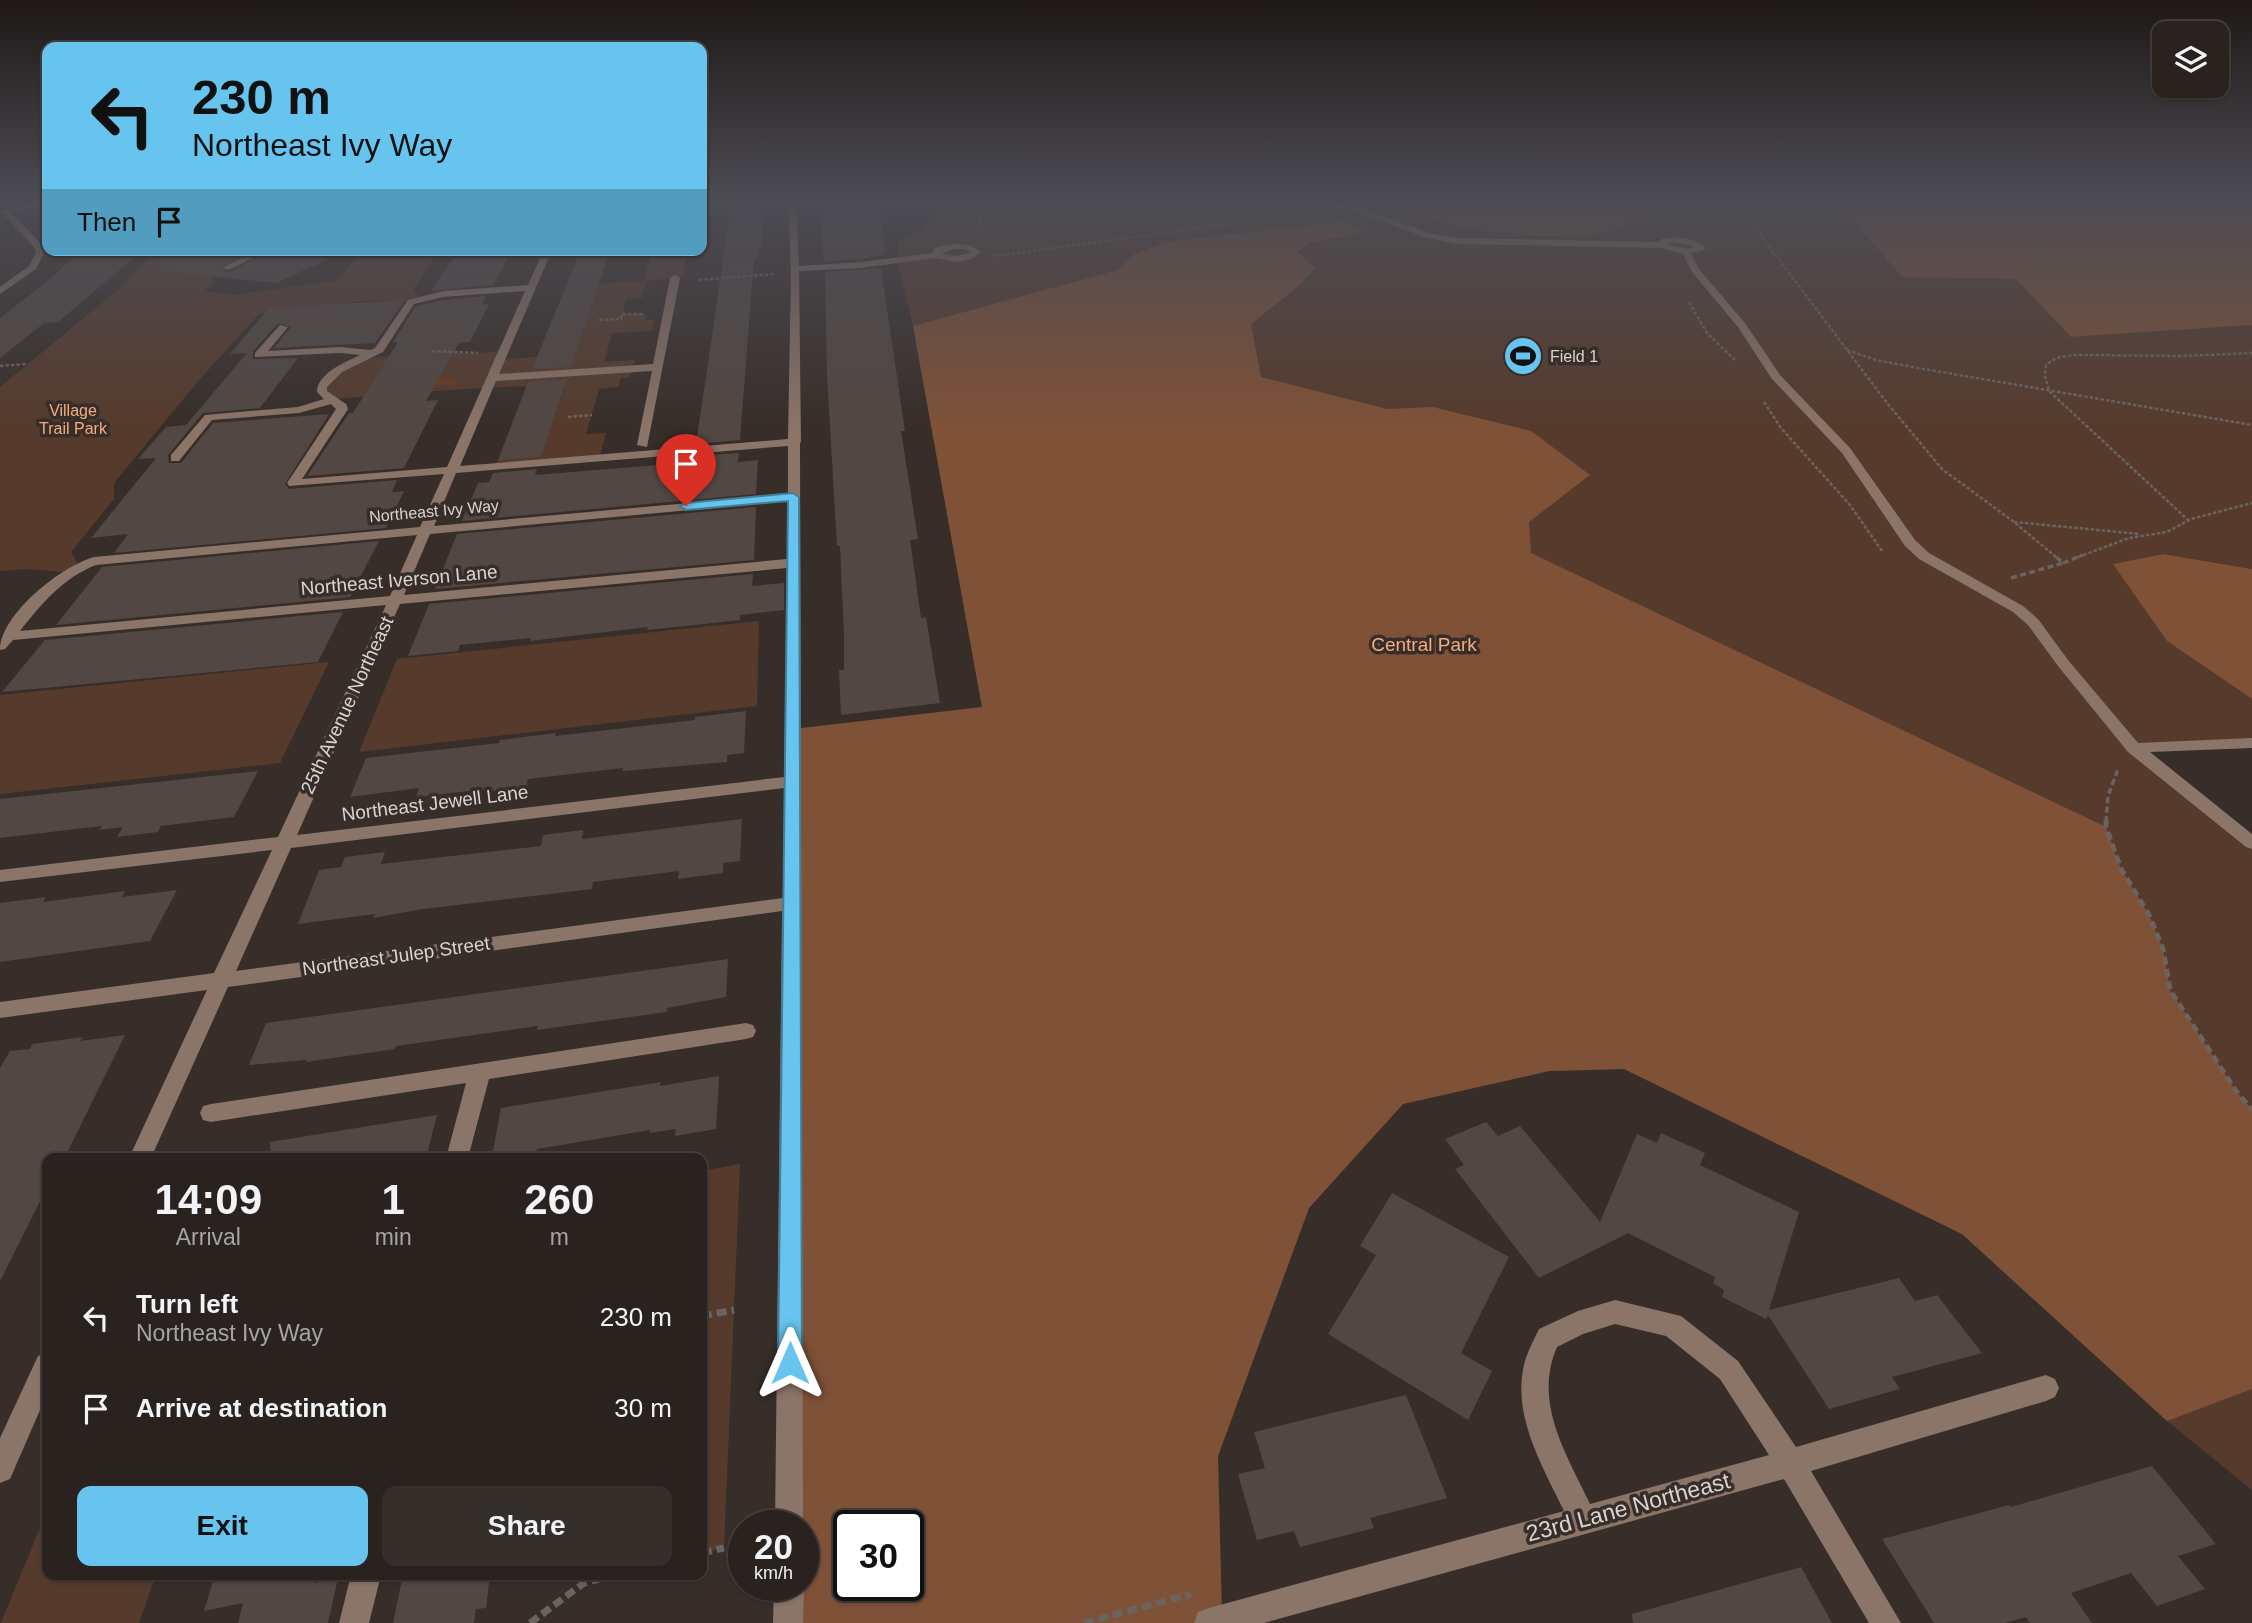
<!DOCTYPE html>
<style>
:root{--surface:#29221f;--page:#352f2c;--text:#f1f3f6;--muted:#a5a4a4;--line:#453f3d;--accent:#66c4ef}
body{margin:0;font-family:Arial,sans-serif;background:var(--page);color:var(--text);height:100vh;display:flex;flex-direction:column;font-size:26px;white-space:nowrap}
*{box-sizing:border-box;margin:0}
p{font-size:23px;color:var(--muted)}
.icon{flex:none;width:38px;height:38px;fill:none;stroke:currentColor;stroke-width:2;stroke-linecap:round;stroke-linejoin:round}
.map{position:relative;flex:1;overflow:hidden}
.panel{position:absolute;left:42px;top:1153px;width:665px;height:427px;display:flex;flex-direction:column;background:var(--surface);border-radius:14px;box-shadow:0 2px 5px #0004,0 0 0 2px var(--line)}
.panel>*{flex:none}
.guide{position:absolute;left:42px;top:42px;width:665px;height:214px;border-radius:14px;box-shadow:0 2px 5px #0004,0 0 0 2px var(--line);background:#66c4ef;color:#111;overflow:hidden}
.fabs{position:absolute;left:2152px;top:21px;display:grid;gap:14px}
.fabs a{display:grid;place-items:center;width:77px;height:77px;border-radius:14px;background:var(--surface);box-shadow:0 2px 5px #0004,0 0 0 2px var(--line);font-size:35px}
.speed{position:absolute;left:728px;top:1510px;display:flex;gap:14px;font-size:35px;font-weight:700;text-align:center}
.speed>*{display:grid;place-content:center;width:91px;height:91px;border-radius:50%;background:var(--surface);box-shadow:0 2px 5px #0004,0 0 0 2px var(--line);line-height:1}
.speed small{font-size:18px;font-weight:400}
.speed .limit{border:4px solid #111;border-radius:10px;background:#fff;color:#111}
.pin{position:absolute;display:grid;place-items:center;width:60px;height:60px;color:#fff;margin:-72px -30px;border-radius:50% 50% 50% 0;rotate:-45deg;box-shadow:0 0 7px #0007}
.pin .icon{rotate:45deg}
.me{position:absolute;width:77px;margin:-38px;rotate:0deg;stroke-linejoin:round;filter:drop-shadow(0 0 5px #0008)}
.turn{display:flex;align-items:center;gap:24px;height:147px;padding:0 35px;font-size:32px}
.turn .icon{width:91px;height:91px;stroke-width:2.5}
.turn b{display:block;font-size:49px;line-height:60px}
.then{display:flex;align-items:center;height:66px;padding:0 35px;background:#0003;gap:14px;font-size:26px}
.eta{display:flex;justify-content:space-evenly;align-items:center;height:119px;text-align:center}
.eta b{font-size:42px;font-weight:800;line-height:49px}
.primary-button{display:flex;gap:14px;margin-top:auto;padding:14px 35px}
.primary-button a{flex:1;height:80px;border-radius:14px;background:var(--accent);color:#111;font-size:28px;font-weight:800;line-height:80px;text-align:center}
.primary-button a+a{background:var(--page);color:var(--text)}
ul{padding:0;list-style:none}
li{display:flex;align-items:center;gap:21px;height:91px;padding:0 35px}
li div{flex:1}
li b{display:block;font-size:26px}
li em{font-style:normal}
.map>svg:first-child{display:block}
</style>
<div class="map">
<svg width="2252" height="1623" viewBox="0 0 2252 1623">
<rect width="100%" height="100%" fill="#372e29"/>
<!-- green -->
<g fill="#563b2d" fill-rule="evenodd">
<path d="M908,200H1835L1902,277L2016,279L2071,337L2252,325V569L2163,554L2114,564L2167,641L2252,699V743L2135,748L2252,840V1490L2167,1421L1962,1234L1624,1069L1549,1071L1403,1104L1309,1208L1218,1456L1222,1619L1209,1623H788L803,1586V1526L982,707L913,326L899,269L898,241L924,228L932,215ZM849,1526H908V1586H849Z"/>
<path d="M156,250H184L182,254L250,258L213,273V286L203,291L234,295L338,280L362,250H438L414,290L420,298L411,302C360,296 311,310 260,313L199,380L114,483V499L71,552L78,565L65,572L26,569L0,571V387L120,288Z"/>
<path d="M652,250H688L683,277L646,281L641,299H626L623,314H647L645,320H654L652,331L612,333L604,362L635,360L630,377L621,378L618,387L599,389L586,434L606,433L599,459L495,467L498,460L542,453L565,386C487,385 410,394 329,399L322,392L327,378L360,359L442,351L468,354L503,351L500,360L575,353L596,292L573,285L644,281Z"/>
<path d="M759,621L757,706L359,752L397,659Z"/>
<path d="M329,662L280,763L0,794V695Z"/>
<path d="M740,1164L724,1548L702,1553V1171Z"/>
<path d="M47,1511V1575H156L139,1623H1Z"/>
</g>
<!-- forest -->
<g fill="#7f5137" fill-rule="evenodd">
<path d="M1383,200H1639L1641,208C1637,213 1633,221 1627,224C1595,245 1487,234 1450,224C1427,218 1405,210 1383,200Z"/>
<path d="M1835,200H2252V325L2071,337L2016,279L1902,277Z"/>
<path d="M1344,221L1367,232L1309,243L1298,252L1315,268L1301,284L1251,324L1261,377L1387,409L1433,407L1531,431L1590,475L1529,522L1531,553L2106,827L2121,869L2149,915L2163,949L2170,990L2236,1091L2252,1110V1389L2167,1421L1962,1234L1624,1069L1549,1071L1403,1104L1309,1208L1218,1456L1222,1619L1209,1623H788L803,1586V1526H789L793,729L982,707L913,326L1118,270L1133,255L1165,242ZM849,1526H908V1586H849Z"/>
<path d="M2163,554L2252,569V699L2167,641L2113,564Z"/>
</g>
<g fill="none" stroke-linecap="round" stroke-linejoin="round">
<!-- stream -->
<path stroke="#683b21" stroke-width="7" d="M425,381L452,382"/>
</g>
<!-- building -->
<g fill="#524742">
<path d="M732,200H760V208H764L761,245L758,258H754L740,440L696,444Z"/>
<path d="M880,200L885,254L861,259L824,262L821,215H825V201Z"/>
<path d="M81,250H143L58,322L44,323L0,358V318L48,281Z"/>
<path d="M162,250H251L219,267L228,273L271,250H348L276,283L161,271Z"/>
<path d="M459,250H506L502,257H509L493,285L431,291Z"/>
<path d="M610,251L571,367L532,369L580,252Z"/>
<path d="M881,268L905,431H901L918,539L910,540L921,618L926,617L940,703L841,715L839,670H844V636L840,546H837L827,376L825,272Z"/>
<path d="M486,296L482,305L489,304L470,342L459,343L426,401L438,400L404,468L307,476L349,413H353L398,342H393L416,306L443,300Z"/>
<path d="M405,300L375,343L274,348L291,327L278,323L253,351V359L298,358L260,408L203,413L168,455L169,463H181L213,423L329,414L285,484L289,489L397,480L392,492L404,491L386,528L114,553L128,534L91,538L156,458L138,459L166,427L186,425L247,353L230,354L269,308Z"/>
<path d="M567,379L541,457L498,460L528,382Z"/>
<path d="M739,453L738,462L758,460L756,494L462,521L478,483L489,482L493,473L537,469L535,475L621,468L694,462V456Z"/>
<path d="M756,507L754,560L435,589L457,534Z"/>
<path d="M379,541L350,597L56,625L102,567Z"/>
<path d="M753,574L752,586L784,583V610L740,615V620L695,625L647,630L648,627L530,641L531,638L460,645L458,651L408,656L429,604Z"/>
<path d="M343,612L318,662L2,692L45,640Z"/>
<path d="M746,711L744,753L727,755V762L623,771V768L528,779L526,787L485,792L486,789L416,797L419,788L350,797L366,758L499,743L500,740L556,733L555,736L695,720V717Z"/>
<path d="M258,771L234,817L161,826L158,832L117,837L123,827L99,830L102,826L0,838V799Z"/>
<path d="M742,819L740,861L723,863V873L678,879L679,871L593,882L592,889L423,909L373,918L375,914L298,924L319,870L341,867L345,857L385,852L381,864L541,846L543,835L583,830L582,839Z"/>
<path d="M177,890L150,941L0,962V903L46,897L43,902L125,891L122,897Z"/>
<path d="M728,959L726,997L667,1008L666,1012L537,1030L538,1026L396,1046L395,1049L306,1062L307,1060L249,1065L266,1023Z"/>
<path d="M125,1035L65,1157L47,1158V1187L0,1281V1068L10,1051L30,1049L32,1044L83,1037L80,1041Z"/>
<path d="M719,1076L716,1129L675,1136L676,1129L650,1133V1130L537,1149L536,1152L501,1158L502,1154L492,1156L501,1108L661,1082L660,1086Z"/>
<path d="M437,1115L426,1158H271L270,1142Z"/>
<path d="M1486,1122L1498,1136L1520,1126L1600,1222L1637,1134L1657,1143L1661,1133L1705,1153L1700,1165L1799,1212L1769,1310L1899,1278L1915,1301L1937,1295L1982,1353L1892,1377L1900,1389L1829,1409L1768,1315L1766,1319L1722,1297L1724,1290L1713,1283L1715,1277L1628,1233L1539,1278L1455,1169L1464,1165L1445,1139Z"/>
<path d="M1392,1193L1509,1257L1461,1353L1492,1371L1468,1420L1328,1334L1376,1255L1360,1246Z"/>
<path d="M1406,1395L1447,1498L1370,1518L1374,1528L1300,1547L1294,1531L1257,1540L1238,1474L1265,1468L1254,1432Z"/>
<path d="M2152,1466L2216,1544L2178,1556L2205,1589L2157,1606L2131,1573L2071,1593L2092,1623H2030L2026,1617L2005,1623H1934L1882,1539L2009,1505L2011,1507Z"/>
<path d="M1801,1567L1832,1623H1633L1632,1614Z"/>
<path d="M215,1575H313L314,1583L338,1578L328,1623H238L243,1603L204,1611Z"/>
<path d="M403,1575H490L486,1608L476,1609L474,1623H393Z"/>
</g>
<g fill="none" stroke-linecap="round" stroke-linejoin="round">
<!-- path-far3 -->
<g stroke="#6b635f" stroke-width="2.5" stroke-dasharray="3.5 2" stroke-linecap="butt">
<path d="M951,200L979,216L982,231"/>
<path d="M1738,200L1762,237L1887,403L1942,469L2014,522L2056,557"/>
<path d="M995,256L1302,214"/>
<path d="M699,280L773,274"/>
<path d="M1689,302L1707,333L1735,360"/>
<path d="M599,320L621,319L622,314H644"/>
<path d="M1847,350L1876,360L1918,368L2252,425"/>
<path d="M432,351L478,353"/>
<path d="M0,366L27,364"/>
<path d="M1764,402L1781,428L1850,505L1882,551"/>
<path d="M568,417L592,415"/>
<path d="M2189,521L2049,391L2045,376L2046,365L2056,358L2073,355L2183,356L2252,353"/>
<path d="M2014,522L2140,534"/>
<path d="M2078,557L2129,538L2167,532L2191,519L2252,503"/>
</g>
<!-- path-far2 -->
<g stroke="#6b635f" stroke-width="3.5" stroke-dasharray="6 3.5" stroke-linecap="butt">
<path d="M2063,563L2083,555"/>
<path d="M2011,578L2063,563L2054,555"/>
<path d="M2106,822L2108,796L2118,769"/>
</g>
<!-- path-far1 -->
<path stroke="#6b635f" stroke-width="5" stroke-dasharray="8 4.5" stroke-linecap="butt" d="M2106,820V827L2121,869L2149,915L2163,949L2170,990L2236,1091L2252,1110"/>
<!-- path -->
<g stroke="#6b635f" stroke-width="7" stroke-dasharray="10 5" stroke-linecap="butt">
<path d="M702,1316L734,1310"/>
<path d="M702,1553L724,1548"/>
<path d="M530,1623L584,1583L615,1575"/>
<path d="M1084,1623L1191,1594"/>
</g>
<!-- minor -->
<g fill="#8b7468" fill-rule="evenodd">
<path d="M788,200H796L799,266L861,262L932,253L934,248C952,244 966,240 981,252L971,259L957,262L935,258L861,268L799,271L801,442L800,443L803,1526H775L782,911L228,987L151,1158H129L207,990L0,1018V1002L214,973L272,850L0,882V870L278,837L386,605L13,640L5,649L0,650C0,615 61,566 94,557L420,527L444,474L289,486L287,483L336,409L331,404L299,413L212,420L179,461H171V455L205,415L298,407L324,399L317,392C317,373 346,362 360,355L340,353L255,357V353L280,325L288,327L268,351L340,347L371,350L375,348L408,300L443,291L528,285L544,250H552L499,374L653,364L670,278L675,275L680,278L647,447L637,445L652,371L496,381L460,466L788,439L791,272ZM953,249H965L971,252L957,256L941,254ZM525,291L447,467L302,479L348,409L346,404L327,391V387L342,372L383,352L414,304L443,297ZM788,446V494L434,526L456,473ZM788,501L787,559L404,595L430,534ZM417,535L390,596L20,631C42,603 63,578 96,565ZM787,568L784,777L297,835L400,604ZM784,788L783,898L236,971L291,848Z"/>
<path d="M1316,200L1337,205L1357,200L1359,202L1355,206L1429,233L1457,238L1659,242L1661,239C1677,236 1691,237 1705,246V250L1691,253L1699,269L1745,323L1780,375L1850,448L1915,540L1929,553L2023,606L2038,619L2068,660L2138,743L2252,738V748L2150,752L2252,834V849L2246,847L2128,752L2058,666L2028,625L2013,612L1919,559L1905,546L1842,453L1772,379L1738,327L1692,272L1683,254L1661,248L1457,244L1424,237L1346,208L1337,209L1320,206ZM1674,242L1695,247L1686,249L1667,244Z"/>
<path d="M47,201V205L11,212L41,244L44,253L36,269L0,294V287L29,266L36,253L34,247L3,214H0V210Z"/>
<path d="M257,250H269L229,270L222,268Z"/>
<path d="M746,1023L753,1025L756,1031L753,1037L746,1039L489,1079L468,1158H446L466,1083L211,1122L203,1120L200,1113L203,1106L211,1104Z"/>
<path d="M1615,1300L1681,1316L1738,1361L1796,1447L2046,1375L2055,1379L2059,1388L2055,1397L2046,1401L1811,1471L1901,1623H1869L1784,1479L1264,1623H1194L1198,1612L1209,1608L1564,1511C1543,1468 1514,1419 1523,1370C1525,1356 1533,1342 1539,1329L1578,1311ZM1615,1324L1666,1336L1720,1379L1769,1455L1590,1504C1566,1453 1533,1403 1557,1347L1583,1334Z"/>
<path d="M47,1352V1394L10,1479L0,1483V1438L38,1356Z"/>
<path d="M351,1575H381L369,1623H339Z"/>
<path d="M803,1585L804,1586L803,1623H773L774,1586Z"/>
</g>
</g>
<!-- sky -->
<linearGradient id="sky" x2="0" y2="1"><stop stop-color="#1e1917"/><stop offset="0.47" stop-color="#4d4c54"/><stop offset="1" stop-color="#4d4c54" stop-opacity="0"/></linearGradient>
<rect width="2252" height="427" fill="url(#sky)"/>
<!-- route -->
<path fill="#66c4ef" stroke="#427f9b" stroke-width="2" d="M793,493L799,497L802,1363L798,1372L790,1375L781,1372L778,1363L788,501L686,510L680,506L686,503Z"/>
<!-- icons -->
<defs>
<symbol id="stadium-disc" viewBox="-11 -11 22 22"><circle r="9.5" fill="#66c4ef" stroke="#372e29"/><path d="M0-5a6.5 5 0 1 0 0 10a6.5 5 0 1 0 0-10ZM-3.5-1.8h7v3.6h-7Z" fill="#111"/></symbol>
</defs>
<g fill-rule="evenodd">
<use href="#stadium-disc" x="1501" y="334" width="44" height="44"/>
</g>
<g text-anchor="middle" dominant-baseline="central" stroke-width="7" stroke-linejoin="round" paint-order="stroke">
<!-- far-poi labels -->
<g font-size="16" fill="#dad4d1" stroke="#372e29" text-anchor="start">
<text x="1550" y="356">Field 1</text>
</g>
<!-- far-park labels -->
<g font-size="16" fill="#f5aa81" stroke="#372e29">
<text x="73" y="410">Village<tspan x="73" dy="18">Trail Park</tspan></text>
</g>
<!-- far-street labels -->
<g font-size="16" fill="#dad4d1" stroke="#372e29">
<text transform="translate(434 511) rotate(-5)">Northeast Ivy Way</text>
</g>
<!-- street labels -->
<g font-size="19" fill="#dad4d1" stroke="#372e29">
<text transform="translate(399 580) rotate(-5)">Northeast Iverson Lane</text>
<text transform="translate(347 705) rotate(-65)">25th Avenue Northeast</text>
<text transform="translate(435 803) rotate(-7)">Northeast Jewell Lane</text>
<text transform="translate(396 956) rotate(-8)">Northeast Julep Street</text>
</g>
<!-- park labels -->
<g font-size="19" fill="#f5aa81" stroke="#372e29">
<text x="1424" y="644">Central Park</text>
</g>
<!-- near-street labels -->
<g font-size="23" fill="#dad4d1" stroke="#372e29">
<text transform="translate(1628 1507) rotate(-15)">23rd Lane Northeast</text>
</g>
</g>
</svg>
<div class="fabs">
<a><svg class="icon" aria-label="layers" viewBox="0 0 24 24"><path d="M12 4l9 5-9 5-9-5zM3 14l9 5 9-5"/></svg></a>
</div>
<div class="speed"><div>20<small>km/h</small></div><div class="limit">30</div></div>
<div class="pin" style="left:686px;top:506px;background:#d93025"><svg class="icon" aria-label="arrive" viewBox="0 0 24 24"><path d="M6 21V4h12l-3 4 3 4H6"/></svg></div>
<svg class="me" style="left:790px;top:1363px" viewBox="-20 -20 40 40"><path d="M0-17L14 15 0 8-14 15z" fill="#66c4ef" stroke="#fff" stroke-width="4"/></svg>
<div class="guide">
<div class="turn"><svg class="icon" aria-label="left" viewBox="0 0 24 24"><path d="M17 20v-9H6M10 6l-5 5 5 5"/></svg><div><b>230 m</b>Northeast Ivy Way</div></div>
<div class="then">Then<svg class="icon" aria-label="arrive" viewBox="0 0 24 24"><path d="M6 21V4h12l-3 4 3 4H6"/></svg></div>
</div>
<section class="panel">
<div class="eta">
<div><b>14:09</b><p>Arrival</p></div>
<div><b>1</b><p>min</p></div>
<div><b>260</b><p>m</p></div>
</div>
<ul>
<li><svg class="icon" aria-label="left" viewBox="0 0 24 24"><path d="M17 20v-9H6M10 6l-5 5 5 5"/></svg><div><b>Turn left</b><p>Northeast Ivy Way</p></div><em>230 m</em></li>
<li><svg class="icon" aria-label="arrive" viewBox="0 0 24 24"><path d="M6 21V4h12l-3 4 3 4H6"/></svg><div><b>Arrive at destination</b></div><em>30 m</em></li>
</ul>
<div class="primary-button"><a>Exit</a><a>Share</a></div>
</section>
</div>
